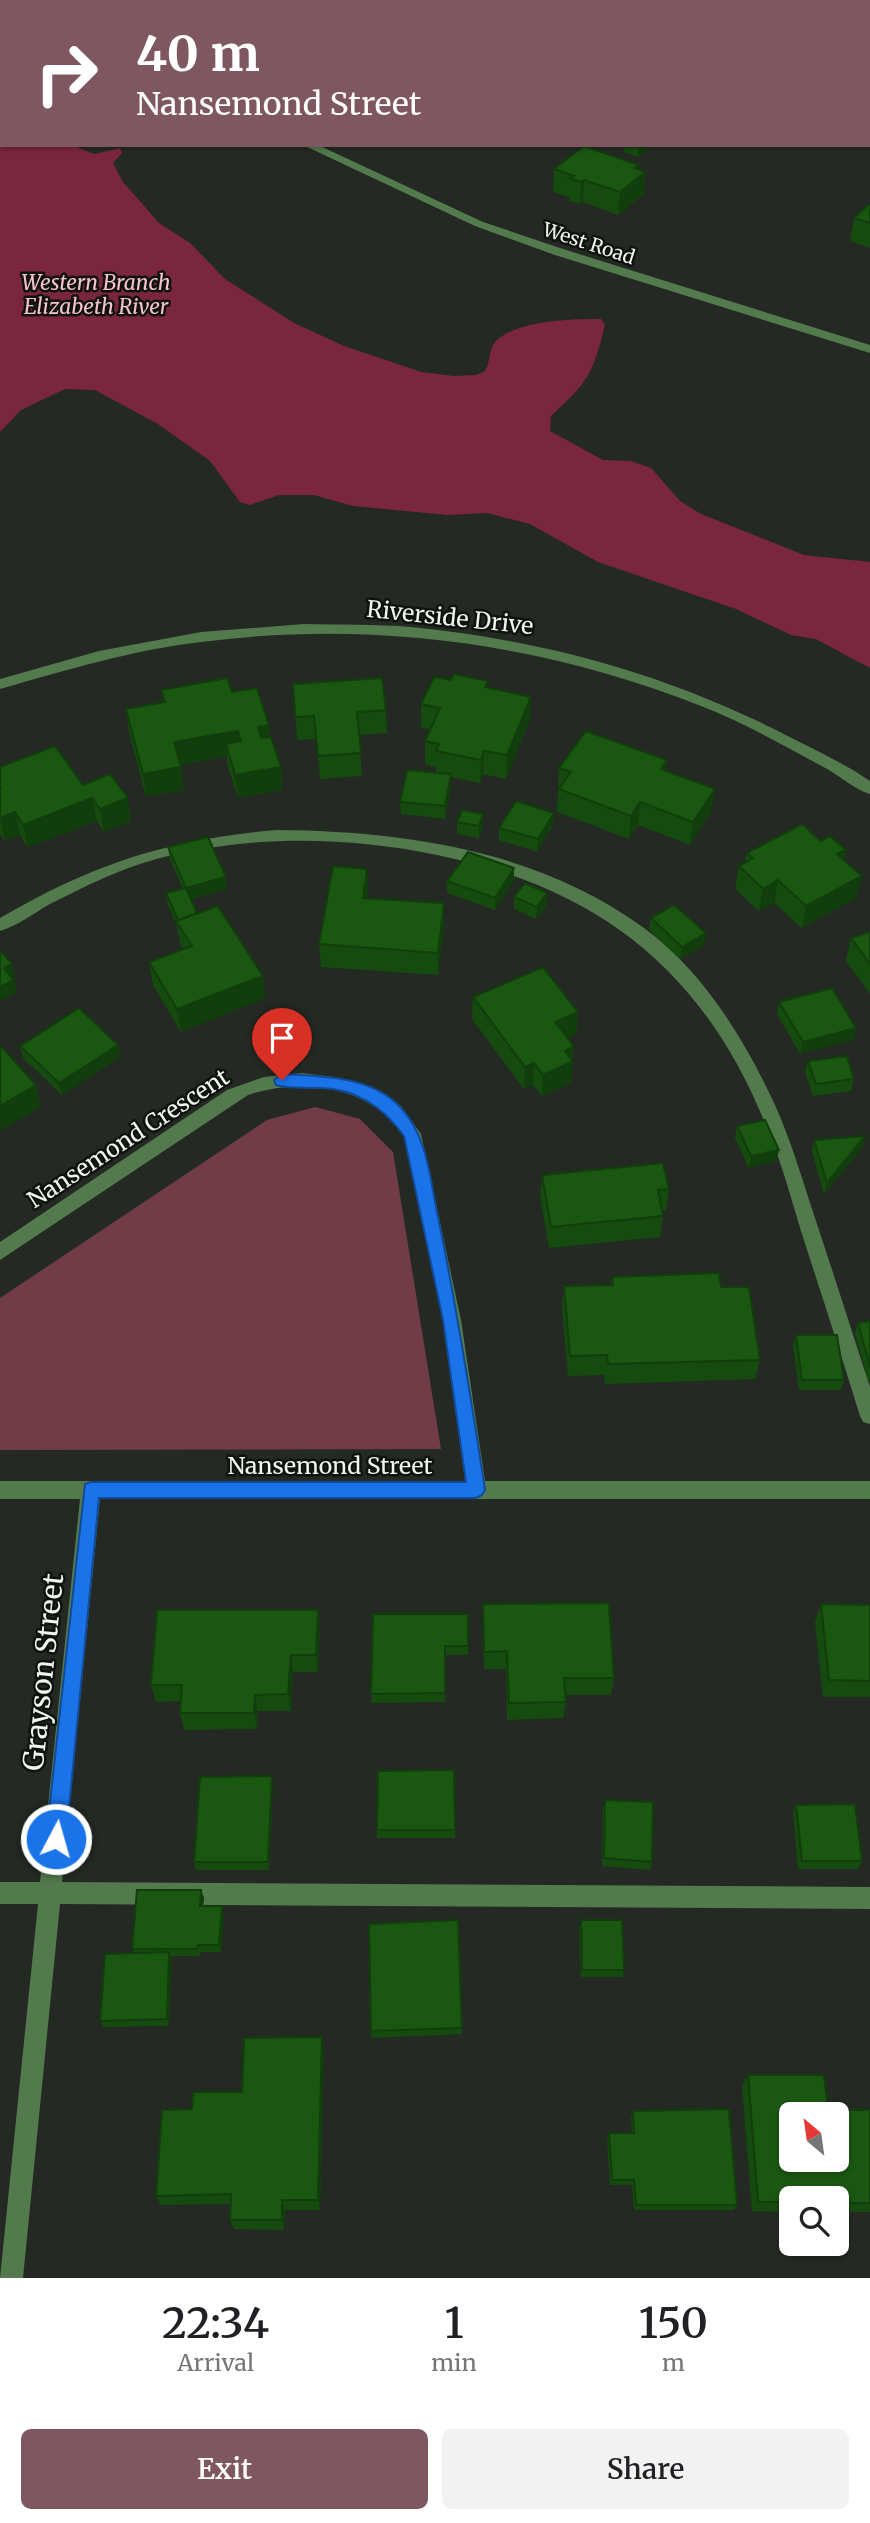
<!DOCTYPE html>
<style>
:root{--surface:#fff;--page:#f2f2f2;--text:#202124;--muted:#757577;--accent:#7f5761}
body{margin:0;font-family:Merriweather,serif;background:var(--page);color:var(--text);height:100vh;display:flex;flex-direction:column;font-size:26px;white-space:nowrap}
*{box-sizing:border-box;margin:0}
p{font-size:23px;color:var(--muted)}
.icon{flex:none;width:38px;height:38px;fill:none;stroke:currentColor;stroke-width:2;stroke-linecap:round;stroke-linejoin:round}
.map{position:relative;height:2278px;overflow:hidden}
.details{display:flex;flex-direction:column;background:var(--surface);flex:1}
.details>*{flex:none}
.guide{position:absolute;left:0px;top:0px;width:872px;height:147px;box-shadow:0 2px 5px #0004;background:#7f5761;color:#fff;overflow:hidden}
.needle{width:46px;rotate:331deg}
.tools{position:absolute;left:779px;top:2102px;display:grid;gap:14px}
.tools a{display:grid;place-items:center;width:70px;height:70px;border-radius:10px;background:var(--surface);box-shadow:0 2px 5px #0004;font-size:35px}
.pin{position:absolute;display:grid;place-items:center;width:60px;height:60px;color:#fff;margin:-72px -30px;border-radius:50% 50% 50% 0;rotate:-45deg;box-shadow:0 0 7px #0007}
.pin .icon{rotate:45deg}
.me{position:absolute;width:77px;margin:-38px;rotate:6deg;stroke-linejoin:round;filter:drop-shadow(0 0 5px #0008)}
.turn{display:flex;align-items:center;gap:24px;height:147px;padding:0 21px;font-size:32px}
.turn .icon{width:91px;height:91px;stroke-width:2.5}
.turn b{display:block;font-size:49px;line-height:60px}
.eta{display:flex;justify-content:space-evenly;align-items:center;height:119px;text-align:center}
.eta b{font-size:42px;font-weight:600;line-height:49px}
.action{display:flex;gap:14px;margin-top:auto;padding:14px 21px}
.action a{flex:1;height:80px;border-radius:10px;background:var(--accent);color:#fff;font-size:28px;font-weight:600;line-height:80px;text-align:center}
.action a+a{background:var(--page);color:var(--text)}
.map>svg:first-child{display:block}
</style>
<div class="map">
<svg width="870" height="2278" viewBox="0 0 870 2278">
<rect width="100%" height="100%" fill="#242a23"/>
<!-- green -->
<path fill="#723b48" d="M315,1107L360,1119L393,1152L441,1449L0,1450V1298L267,1120Z"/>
<!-- water -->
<path fill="#7b263f" d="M0,89L2,145H72L94,154L120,148L122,153L113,163L123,182L159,223L190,243L225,279L294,323L344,346L421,372L454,376L476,375L485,371C491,361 488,349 497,340C520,320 572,319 601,319L605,325C593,374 588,382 551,416L550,431L603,460L631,461L651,468L680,501L701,514L804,555L870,562V668L816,639L791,635L736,609L598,562L530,524L487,513L448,515L353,506L314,495H279L250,505L240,502L210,461L158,424L95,390L65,389L21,410L0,432Z"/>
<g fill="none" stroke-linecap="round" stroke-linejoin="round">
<!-- minor -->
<g fill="#537a4d" fill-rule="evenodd">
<path d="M331,0H343L330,2Z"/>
<path d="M832,0H847L848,2H833Z"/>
<rect x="0" y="2" width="2" height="7"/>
<path d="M303,145H318L483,222L563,249L870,345V353L555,255L475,226Z"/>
<path d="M304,624C339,625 376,624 411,627C539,640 656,671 772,728C805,745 839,760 870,781V794C856,790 842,778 829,770C788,748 745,723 701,706C542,643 371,620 201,642C132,650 67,670 0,689V679L99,651L201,632Z"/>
<path d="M276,830C404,831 537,850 644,928C703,971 745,1040 775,1105C791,1141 802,1178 814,1215C833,1272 851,1329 870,1387V1424L863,1422L860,1416C841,1354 821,1293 801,1231C791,1198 782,1164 769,1133C707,974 603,889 437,855C346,836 250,835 160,858C121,868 84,887 48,905C33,914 17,926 0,931V918C95,863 167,840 276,830Z"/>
<path d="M302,1073L340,1078L382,1093L401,1106L421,1134L461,1320L485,1481H870V1499H100L62,1882L870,1887V1909L60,1904L23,2278H0L38,1904H0V1882H40L80,1499H0V1481H465L443,1320L404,1136C370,1085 302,1077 248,1095L0,1260V1242L227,1090L264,1077Z"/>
</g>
</g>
<!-- wall -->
<g fill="#164b0f">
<path d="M500,0H620L618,2H500Z"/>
<path d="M625,145H649V148L638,157L624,152Z"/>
<path d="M639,165L638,169L645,172L644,194L618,215L583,202L580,204L569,201V197L553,192L554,169Z"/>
<path d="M870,203V248L850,241L854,218Z"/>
<path d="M293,684L386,710L387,733L359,735L362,776L320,779L316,739L297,740Z"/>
<path d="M488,688L531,697L530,720L506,779L483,774L480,783L451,777V786L445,819L401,814L400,802L436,772V767L425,764V741L430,729L421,728V704Z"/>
<path d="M161,690L232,692L270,737L281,767L282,790L238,798L228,767L227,756L180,765L184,790L146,797L129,732L126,709L163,702Z"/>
<path d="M667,760L666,771L711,812L690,845L638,825L629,839L557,812L559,768Z"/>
<path d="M0,767L83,785L131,821L104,832L97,821L28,847L20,835L5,841L0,834Z"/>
<path d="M483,814V826L479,838L457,834V822Z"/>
<path d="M553,825L537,852L499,840V828Z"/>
<path d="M821,841L846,850L844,860L856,898L802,928L774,903L759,911L735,889L739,866L745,863L747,853Z"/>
<path d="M168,847L226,877L227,889L191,899L197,913L265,998L181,1032L153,985L149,962L183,949L180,944L177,926L168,905L166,893L183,889L170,859Z"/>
<path d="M367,869L368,891L367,898L444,926L438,975L321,967L319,944Z"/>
<path d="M514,880L495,910L447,893V881Z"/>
<path d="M514,897L547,906L536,919L514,909Z"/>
<path d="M651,918L704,945L680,959L649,930Z"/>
<path d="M870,932V994L846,961L851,938Z"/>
<path d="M473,997L578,1012L576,1034L568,1038L574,1046L571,1083L542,1096L533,1085L524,1089L472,1019Z"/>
<path d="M779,1002L856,1028L853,1040L800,1054L777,1014Z"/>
<path d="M118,1045L120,1057L62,1095L23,1058L20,1046Z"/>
<path d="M808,1061L854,1079L851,1091L813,1096L805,1072Z"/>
<path d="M737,1126L779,1150L776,1161L749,1168L735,1138Z"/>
<path d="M814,1140L862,1148L824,1194L812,1151Z"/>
<path d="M542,1175L669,1189L666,1210L662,1211L663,1216L660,1237L549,1248L540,1196Z"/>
<path d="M612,1277L721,1287L760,1360L755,1379L605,1384L604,1375L568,1376L562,1307L564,1286L611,1285Z"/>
<path d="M870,1321V1381H868L855,1333L858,1323Z"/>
<path d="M796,1335L844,1380L841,1390H799L793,1346Z"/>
<path d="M483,1604L614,1678L611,1695H565L566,1702L563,1718L507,1720L506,1669H484Z"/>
<path d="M821,1604L870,1605V1697H823L815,1622Z"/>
<path d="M468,1614V1655H445V1702L372,1703L371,1694Z"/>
<path d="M320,1627L318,1672H293L291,1711H258L257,1729L184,1730L180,1713V1701L156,1702L151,1685Z"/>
<path d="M454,1770L455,1838H377V1830Z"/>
<path d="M272,1776L273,1785L269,1870H196L194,1862Z"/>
<path d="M605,1800L652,1862L650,1870L602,1866L603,1808Z"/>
<path d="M796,1805L862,1861L858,1869H798L793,1813Z"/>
<path d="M201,1890L204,1898L203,1906L224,1914L221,1952H200L199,1956H171L172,1959L169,2026L104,2027L100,2021L134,1953L132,1949Z"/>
<path d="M581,1920L624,1970L623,1977H581L579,1927Z"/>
<path d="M462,2028V2034L371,2038V2031Z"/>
<path d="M322,2037L324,2049L320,2210H285L284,2230L234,2229L230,2220V2204L161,2205L156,2196L192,2109L242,2092Z"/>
<path d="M748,2075L828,2110H870V2212H836V2198H791V2212L752,2211L742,2086Z"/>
<path d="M633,2111L737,2205L734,2210H634L632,2185H610L607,2139L609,2133H632L631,2117Z"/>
</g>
<!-- shaded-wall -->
<g fill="#123d0c">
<rect x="522" y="0" width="14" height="2"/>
<path d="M596,0H610V2H593Z"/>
<path d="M638,145H649V148L638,157Z"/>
<path d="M639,165L638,178L645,172L644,194L618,215L620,192L635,168Z"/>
<path d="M584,180L583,202L580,204L581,182Z"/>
<path d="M531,697L530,720L506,779L507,755Z"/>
<path d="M269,725L271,748L260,750L258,727Z"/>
<path d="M238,731L240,754L226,744L227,756L177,765L174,742Z"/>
<path d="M484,751L483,774L480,783L481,760Z"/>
<path d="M667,760L664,783L661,769Z"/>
<path d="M181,767L184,790L146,797L143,774Z"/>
<path d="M281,767L282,790L238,798L235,775Z"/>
<path d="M451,774V786L445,819V806Z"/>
<path d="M715,789L711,812L690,845L693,822Z"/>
<path d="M92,798L97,821L28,847L23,825Z"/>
<path d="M128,798L131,821L104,832L100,809Z"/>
<path d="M640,802L638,825L629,839L631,816Z"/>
<path d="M15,812L20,835L5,841L0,818Z"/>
<path d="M554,813L553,825L537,852L538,839Z"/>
<path d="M483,814V826L479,838V826Z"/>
<path d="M846,850L841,873L837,854Z"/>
<path d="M514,868V880L495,910V898Z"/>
<path d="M367,869L368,891L364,920L363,898Z"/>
<path d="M862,876L856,898L802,928L806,906Z"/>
<path d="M226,877L227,889L188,900L186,888Z"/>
<path d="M778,880L774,903L759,911L763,889Z"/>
<path d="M547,893V906L536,919L537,907Z"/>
<path d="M444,903V926L438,975V953Z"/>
<path d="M706,933L704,945L680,959L682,947Z"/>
<path d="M12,964L15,976L7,980L4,968Z"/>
<path d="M263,976L265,998L181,1032L177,1009Z"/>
<path d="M14,980L17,992L0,1001V987Z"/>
<path d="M578,1012L576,1034L554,1044L555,1022Z"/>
<path d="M856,1028L853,1040L800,1054L803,1042Z"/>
<path d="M118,1045L120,1057L62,1095L59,1083Z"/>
<path d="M574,1046L571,1083L542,1096L543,1075L565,1051Z"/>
<path d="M534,1063L533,1085L524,1089L525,1067Z"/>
<path d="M36,1085L41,1107L0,1131V1106Z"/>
<path d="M865,1136L862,1148L824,1194L827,1183Z"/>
<path d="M779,1150L776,1161L749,1168L751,1156Z"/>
<path d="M318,1610L320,1627L318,1672L316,1655Z"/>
<path d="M291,1655L293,1672L291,1711L288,1694Z"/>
<path d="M255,1695L258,1711L257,1729L254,1713Z"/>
<path d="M272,1776L273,1785L269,1870L268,1862Z"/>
<path d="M201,1890L204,1898L202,1914L200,1906Z"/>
<path d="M222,1906L224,1914L221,1952L219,1945Z"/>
<path d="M169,1952L172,1959L169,2026L167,2019Z"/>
<path d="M322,2037L324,2049L320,2210L318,2200Z"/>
<path d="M282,2200L285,2210L284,2230L282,2220Z"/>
</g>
<!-- building -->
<g fill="#1a5711" stroke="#123d0c" stroke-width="2" fill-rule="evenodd">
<path d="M166,0H216L221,2H170Z"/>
<path d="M549,0H596L593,2H554Z"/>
<path d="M584,146L639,165L635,168L645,172L620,192L584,180L581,182L570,178L574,176L554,169Z"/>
<path d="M870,203V223L854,218Z"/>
<path d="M454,674L488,681L485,687L531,697L507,755L484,751L481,760L436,751L439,744L425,741L440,708L421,704L434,677L451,680Z"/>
<path d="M227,678L232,692L257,688L269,725L258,727L261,738L271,737L281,767L235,775L226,744L241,741L238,731L174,742L181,767L143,774L126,709L165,702L161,690Z"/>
<path d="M382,678L386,710L357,712L361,753L318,756L314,716L295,717L293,684Z"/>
<path d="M586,731L667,760L661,769L715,789L693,822L640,802L631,816L559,789L571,772L559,768Z"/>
<path d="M55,746L83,785L110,774L128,798L100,809L92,798L23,825L15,812L0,818V789H1L0,787V767Z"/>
<path d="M407,770L451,774L445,806L400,802Z"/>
<path d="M516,801L554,813L538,839L499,828Z"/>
<path d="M462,810L483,814L479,826L457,822Z"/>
<path d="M802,824L821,841L830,836L846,850L837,854L862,876L806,906L778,880L763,889L739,866L753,858L747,853Z"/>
<path d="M208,837L226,877L186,888L168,847Z"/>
<path d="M468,852L514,868L495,898L447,881Z"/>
<path d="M333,866L367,869L363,898L444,903L438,953L319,944Z"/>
<path d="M525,883L547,893L537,907L514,897Z"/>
<path d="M186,888L197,913L178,921L166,893Z"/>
<path d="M674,905L706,933L682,947L651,918Z"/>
<path d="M218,906L263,976L177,1009L149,962L192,946L176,921Z"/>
<path d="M870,932V964L851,938Z"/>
<path d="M2,952L12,964L4,968L14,980L0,987V953Z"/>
<path d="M543,967L578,1012L555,1022L574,1046L565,1051L573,1061L543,1075L534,1063L525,1067L473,997Z"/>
<path d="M832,988L856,1028L803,1042L779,1002Z"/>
<path d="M79,1008L118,1045L59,1083L20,1046Z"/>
<path d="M0,1045L36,1085L0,1106Z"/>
<path d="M847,1056L854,1079L816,1084L808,1061Z"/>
<path d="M765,1120L779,1150L751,1156L737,1126Z"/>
<path d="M865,1136L827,1183L814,1140Z"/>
<path d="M663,1163L669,1189L658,1190L663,1216L551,1227L542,1175Z"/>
<path d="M719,1273L721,1287H749L760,1360L608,1364L607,1355L570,1356L564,1286L613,1285L612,1277Z"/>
<path d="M870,1321V1366L858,1323Z"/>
<path d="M796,1335H837L844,1380H802Z"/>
<path d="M609,1603L614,1678H564L566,1702L509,1703L507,1651L484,1652L483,1604Z"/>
<path d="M821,1604L870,1605V1681L829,1680Z"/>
<path d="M157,1610H318L316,1655H291L288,1694L255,1695L254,1713H180L182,1685H151Z"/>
<path d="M373,1614H468V1646H445V1693L371,1694Z"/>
<path d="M454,1770L455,1830H377L378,1771Z"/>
<path d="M272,1776L268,1862H194L200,1777Z"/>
<path d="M605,1800L653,1802L652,1862L604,1858Z"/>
<path d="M855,1804L862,1861H802L796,1805Z"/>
<path d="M137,1890H201L200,1906H222L219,1945H198L197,1949H132Z"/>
<path d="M458,1920L462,2028L371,2031L369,1924Z"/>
<path d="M581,1920H622L624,1970H582Z"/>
<path d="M169,1952L167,2019L100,2021L105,1954Z"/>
<path d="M322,2037L318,2200H282V2220H230L231,2194L156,2196L162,2110L192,2109L193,2092H242L244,2038Z"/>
<path d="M748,2075H824L828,2110H870V2203H836V2198H791V2202H758ZM791,2114H836V2160H791Z"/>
<path d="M729,2109L737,2205H636L634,2180H612L609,2133H634L633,2111Z"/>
</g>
<!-- route -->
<path fill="#1a73e8" stroke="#114b97" stroke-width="2" d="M282,1074C321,1076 373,1076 401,1108C428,1137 430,1180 438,1217C457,1308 471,1398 485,1490L482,1495L476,1498H99L66,1839L63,1846L56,1849L49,1846L46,1839L85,1484L91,1482H466L443,1320L404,1136C384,1108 357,1089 321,1088C306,1087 290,1089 276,1085L274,1080Z"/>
<g text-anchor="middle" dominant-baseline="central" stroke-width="5" stroke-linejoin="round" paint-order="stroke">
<!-- far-street labels -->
<g font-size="19" fill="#f1f5f1" stroke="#0f120f">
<text transform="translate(589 243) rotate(18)">West Road</text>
</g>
<!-- far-water labels -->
<g font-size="21" font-style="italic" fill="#f6c3cc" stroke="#0f120f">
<text x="96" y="282">Western Branch<tspan x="96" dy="24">Elizabeth River</tspan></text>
</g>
<!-- street labels -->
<g font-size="23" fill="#f1f5f1" stroke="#0f120f">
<text transform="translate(450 617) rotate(6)">Riverside Drive</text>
<text transform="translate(128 1138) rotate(-33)">Nansemond Crescent</text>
<text x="330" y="1465">Nansemond Street</text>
</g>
<!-- near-street labels -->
<g font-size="28" fill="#f1f5f1" stroke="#0f120f">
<text transform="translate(43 1672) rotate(-84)">Grayson Street</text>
</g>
</g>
</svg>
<div class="tools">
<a><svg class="needle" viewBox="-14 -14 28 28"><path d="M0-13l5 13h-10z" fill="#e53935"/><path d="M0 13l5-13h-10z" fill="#757577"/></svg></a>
<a><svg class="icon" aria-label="search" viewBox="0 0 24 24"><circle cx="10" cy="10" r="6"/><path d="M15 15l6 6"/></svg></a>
</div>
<div class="pin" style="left:282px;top:1080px;background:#d93025"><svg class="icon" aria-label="arrive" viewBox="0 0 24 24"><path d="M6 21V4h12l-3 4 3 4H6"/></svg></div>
<svg class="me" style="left:56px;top:1839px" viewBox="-20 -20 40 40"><circle r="17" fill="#1a73e8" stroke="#fff" stroke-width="3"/><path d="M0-11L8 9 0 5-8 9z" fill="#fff"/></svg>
<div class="guide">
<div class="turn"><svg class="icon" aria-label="right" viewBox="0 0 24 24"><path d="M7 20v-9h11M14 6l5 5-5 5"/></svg><div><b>40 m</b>Nansemond Street</div></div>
</div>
</div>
<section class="details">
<div class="eta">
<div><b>22:34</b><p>Arrival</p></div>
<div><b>1</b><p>min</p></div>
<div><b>150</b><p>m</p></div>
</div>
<div class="action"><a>Exit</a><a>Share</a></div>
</section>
